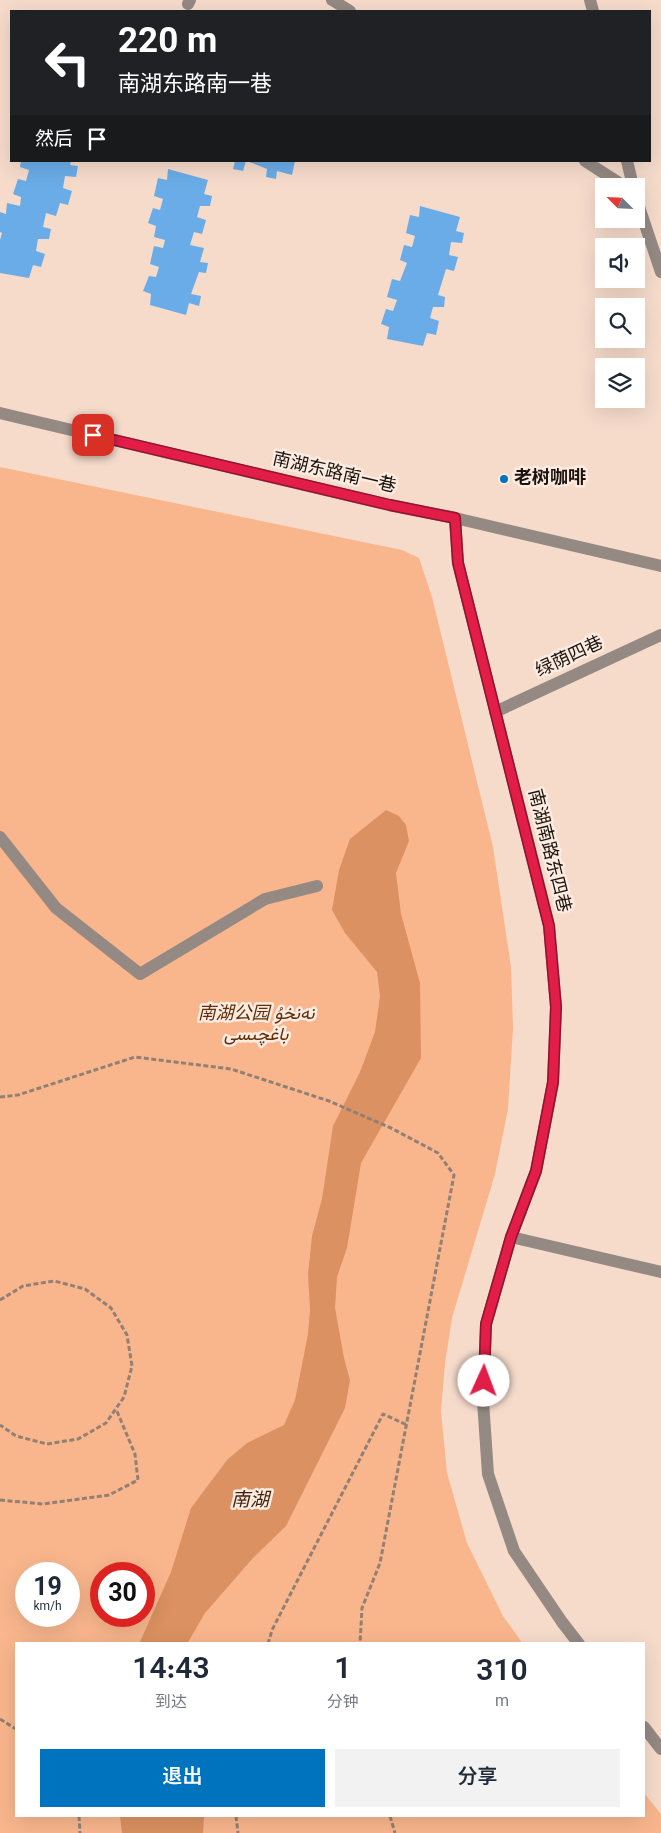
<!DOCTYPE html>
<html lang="zh">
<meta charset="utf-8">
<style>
:root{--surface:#fff;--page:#f2f2f3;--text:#1f2937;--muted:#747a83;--accent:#0073be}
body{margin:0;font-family:Georgia,Vazirmatn,"Noto Sans SC",serif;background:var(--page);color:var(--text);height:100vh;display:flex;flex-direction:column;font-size:19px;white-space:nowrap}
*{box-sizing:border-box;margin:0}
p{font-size:16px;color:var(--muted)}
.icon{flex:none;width:28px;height:28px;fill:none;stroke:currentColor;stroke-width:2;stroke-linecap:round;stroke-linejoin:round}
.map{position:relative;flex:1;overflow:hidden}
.side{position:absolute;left:15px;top:1642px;width:630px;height:175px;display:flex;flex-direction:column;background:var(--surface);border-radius:0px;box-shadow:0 5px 20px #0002}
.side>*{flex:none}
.top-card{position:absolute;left:10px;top:10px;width:641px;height:152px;border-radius:0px;box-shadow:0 5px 20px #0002;background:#202124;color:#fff;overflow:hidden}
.needle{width:32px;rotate:294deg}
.fabs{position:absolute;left:595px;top:178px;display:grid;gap:10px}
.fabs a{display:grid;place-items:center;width:50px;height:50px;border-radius:0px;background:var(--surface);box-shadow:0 5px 20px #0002;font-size:25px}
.speed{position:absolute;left:15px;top:1562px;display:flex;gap:10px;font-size:25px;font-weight:700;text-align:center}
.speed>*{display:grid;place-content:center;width:65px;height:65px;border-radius:50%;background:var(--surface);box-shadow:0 5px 20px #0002;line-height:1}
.speed small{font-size:12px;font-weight:400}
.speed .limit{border:8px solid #d22;background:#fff;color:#111}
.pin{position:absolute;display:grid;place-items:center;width:42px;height:42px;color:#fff;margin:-21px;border-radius:10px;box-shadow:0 2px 8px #0006}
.me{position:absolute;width:55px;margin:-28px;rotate:2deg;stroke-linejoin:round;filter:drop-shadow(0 0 4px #0008)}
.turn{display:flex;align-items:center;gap:18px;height:105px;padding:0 25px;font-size:22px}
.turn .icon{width:65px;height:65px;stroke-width:2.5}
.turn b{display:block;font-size:35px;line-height:42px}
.then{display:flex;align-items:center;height:48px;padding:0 25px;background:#0003;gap:10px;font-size:19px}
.eta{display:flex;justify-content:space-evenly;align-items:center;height:85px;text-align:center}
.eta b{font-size:30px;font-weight:600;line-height:35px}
.button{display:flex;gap:10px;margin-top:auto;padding:10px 25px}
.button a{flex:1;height:58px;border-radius:0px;background:var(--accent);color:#fff;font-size:20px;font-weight:600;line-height:58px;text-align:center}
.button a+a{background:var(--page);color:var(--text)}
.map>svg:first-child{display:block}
</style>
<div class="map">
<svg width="661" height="1833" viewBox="0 0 661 1833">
<rect width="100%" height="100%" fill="#f6dbcb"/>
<!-- green -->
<path fill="#f9b68d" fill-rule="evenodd" d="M0,467L402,550L419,558L432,597L493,847L511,967L513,1028L508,1109L495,1174L452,1318L445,1363L441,1411L447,1473L467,1543L503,1616L523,1644H16V1816H644V1793L661,1814V1833H0ZM26,1574H69V1616H26ZM101,1574H144V1616H101Z"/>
<!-- water -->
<g fill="#db9161">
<path d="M386,810L399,816L406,825L409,841L396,873L401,914L420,983L421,1058L361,1163L347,1248L337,1277L335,1308L344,1358L350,1380L345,1408L286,1526L253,1558L205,1613L187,1644H139L171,1572L191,1508L227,1460L247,1443L284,1425L295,1400L308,1334L310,1310L308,1274L312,1236L322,1199L333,1126L360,1072L375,1032L380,996L377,972L345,933L332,910L339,870L350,839Z"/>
<path d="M120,1816H204L203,1833H122Z"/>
</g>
<!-- building -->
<g fill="#6aace7">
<path d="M21,161H71L70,165L78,166L76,177L65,176L63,188L72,191L68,205L60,203L56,216L46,213L43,227L51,229L49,239H38L36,251L45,254L41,267L33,265L29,278L0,273V240L2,233L0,232V212L6,214L7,203L20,206L21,197L13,194L18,179L26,181L29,170L20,167Z"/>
<path d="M235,161H246L243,171L233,169Z"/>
<path d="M247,161H295L292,175L277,171L276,179L266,177L267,169Z"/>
<path d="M168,169L208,180L204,194L212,196L210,206H200L197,217L206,220L202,234L194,232L190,245L204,248L200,262L208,263L206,273L199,272L191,294L201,296L199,306L189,303L186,315L150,305L151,294L143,291L149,276L156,277L159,267L150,264L154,246L163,248L165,240L154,237L156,226L148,223L153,208L160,210L163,199L154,196L158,178L167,180Z"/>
<path d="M420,206L460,217L456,231L464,233L462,243L451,242L449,255L458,257L454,271L446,269L438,295L445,297L444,307H433L430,318L439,321L436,335L427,333L423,346L387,339L389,327L381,324L386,309L393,311L397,300L387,297L392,279L400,281L407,263L400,260L404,245L412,247L415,236L406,233L410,215L419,217Z"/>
</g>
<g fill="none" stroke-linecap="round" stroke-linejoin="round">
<!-- path -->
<g stroke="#928074" stroke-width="3" stroke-dasharray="5 2.5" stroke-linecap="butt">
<path d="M0,1097L18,1095L135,1057L231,1069L329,1101L391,1128L438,1153L454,1175L380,1563L362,1608L360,1644"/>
<path d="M0,1300L23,1286L54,1281L85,1289L111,1308L127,1335L132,1366L124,1397L106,1423L78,1439L47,1444L16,1436L0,1425"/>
<path d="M0,1500L43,1504L109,1495L138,1480L135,1454L116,1409"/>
<path d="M268,1644L272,1630L383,1414L407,1425"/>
<path d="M0,1719L16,1729"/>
<path d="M79,1816L80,1833"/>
<path d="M236,1816L238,1833"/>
<path d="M390,1816L395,1833"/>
</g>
<!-- street -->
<g stroke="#948983" stroke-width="12">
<path d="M332,0L350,11"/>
<path d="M590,0L593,11"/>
<path d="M188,4L190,0"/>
<path d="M585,161L624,186"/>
<path d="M627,161L633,186"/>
<path d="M636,198L661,272"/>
<path d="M0,413L389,505L455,518L661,566"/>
<path d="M455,518L458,563L549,925L556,1007L553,1083L536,1171L511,1237L486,1324L483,1401L488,1474L514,1551L562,1622L579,1644"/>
<path d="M495,712L661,635"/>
<path d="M0,837L56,908L140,974L265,899L317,886"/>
<path d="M511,1237L661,1272"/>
<path d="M644,1727L661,1749"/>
</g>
</g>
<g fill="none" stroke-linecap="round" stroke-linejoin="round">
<defs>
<path id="route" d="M93,435L390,505L455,518L458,563L549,926L556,1007L553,1082L536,1171L511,1237L486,1324L484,1381"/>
</defs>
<!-- route casing -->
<use href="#route" stroke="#92132f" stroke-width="12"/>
<!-- route -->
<use href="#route" stroke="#e11d48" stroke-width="9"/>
</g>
<!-- markers -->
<circle fill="#0073be" stroke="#fbebe1" stroke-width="2" cx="504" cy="479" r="5"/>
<g text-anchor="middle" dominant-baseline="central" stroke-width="5" stroke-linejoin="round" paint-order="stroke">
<!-- street labels -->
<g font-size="18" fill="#1b120c" stroke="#fbebe1">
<text transform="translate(334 474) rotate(13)">南湖东路南一巷</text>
<text transform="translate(570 658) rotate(-25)">绿荫四巷</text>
<text transform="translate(548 851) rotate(76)">南湖南路东四巷</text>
</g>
<!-- poi labels -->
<g font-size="18" font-weight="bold" fill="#1b120c" stroke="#fbebe1" text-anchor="start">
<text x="514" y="479">老树咖啡</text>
</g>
<!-- park labels -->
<g font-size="18" font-style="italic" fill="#5f2f0a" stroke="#fbebe1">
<text x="256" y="1015">南湖公园 نەنخۇ<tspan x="256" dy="21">باغچىسى</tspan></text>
</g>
<!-- water labels -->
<g font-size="19" font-style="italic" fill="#40220e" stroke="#fbebe1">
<text x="250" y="1501">南湖</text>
</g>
</g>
</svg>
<div class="fabs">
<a><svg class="needle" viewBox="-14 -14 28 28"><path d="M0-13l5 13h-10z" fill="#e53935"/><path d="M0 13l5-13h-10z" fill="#747a83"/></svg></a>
<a><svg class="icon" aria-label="sound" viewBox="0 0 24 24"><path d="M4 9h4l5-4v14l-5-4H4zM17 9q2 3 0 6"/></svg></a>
<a><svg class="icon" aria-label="search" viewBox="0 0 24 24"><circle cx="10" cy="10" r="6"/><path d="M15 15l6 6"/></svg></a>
<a><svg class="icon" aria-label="layers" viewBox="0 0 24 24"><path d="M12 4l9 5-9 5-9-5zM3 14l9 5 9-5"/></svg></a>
</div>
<div class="speed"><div>19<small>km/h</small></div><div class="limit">30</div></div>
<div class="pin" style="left:93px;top:435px;background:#d93025"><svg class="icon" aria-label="arrive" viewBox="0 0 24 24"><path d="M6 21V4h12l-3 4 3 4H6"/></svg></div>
<svg class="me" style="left:484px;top:1381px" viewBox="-20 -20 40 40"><circle r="19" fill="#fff"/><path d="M0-13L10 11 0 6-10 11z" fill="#e11d48"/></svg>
<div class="top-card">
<div class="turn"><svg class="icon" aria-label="left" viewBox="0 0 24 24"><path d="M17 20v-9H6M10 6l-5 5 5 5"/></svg><div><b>220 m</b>南湖东路南一巷</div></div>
<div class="then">然后<svg class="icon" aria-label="arrive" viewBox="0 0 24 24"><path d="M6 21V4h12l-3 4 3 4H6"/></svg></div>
</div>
<section class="side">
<div class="eta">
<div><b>14:43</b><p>到达</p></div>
<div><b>1</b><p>分钟</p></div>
<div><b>310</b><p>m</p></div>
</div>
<div class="button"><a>退出</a><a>分享</a></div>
</section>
</div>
